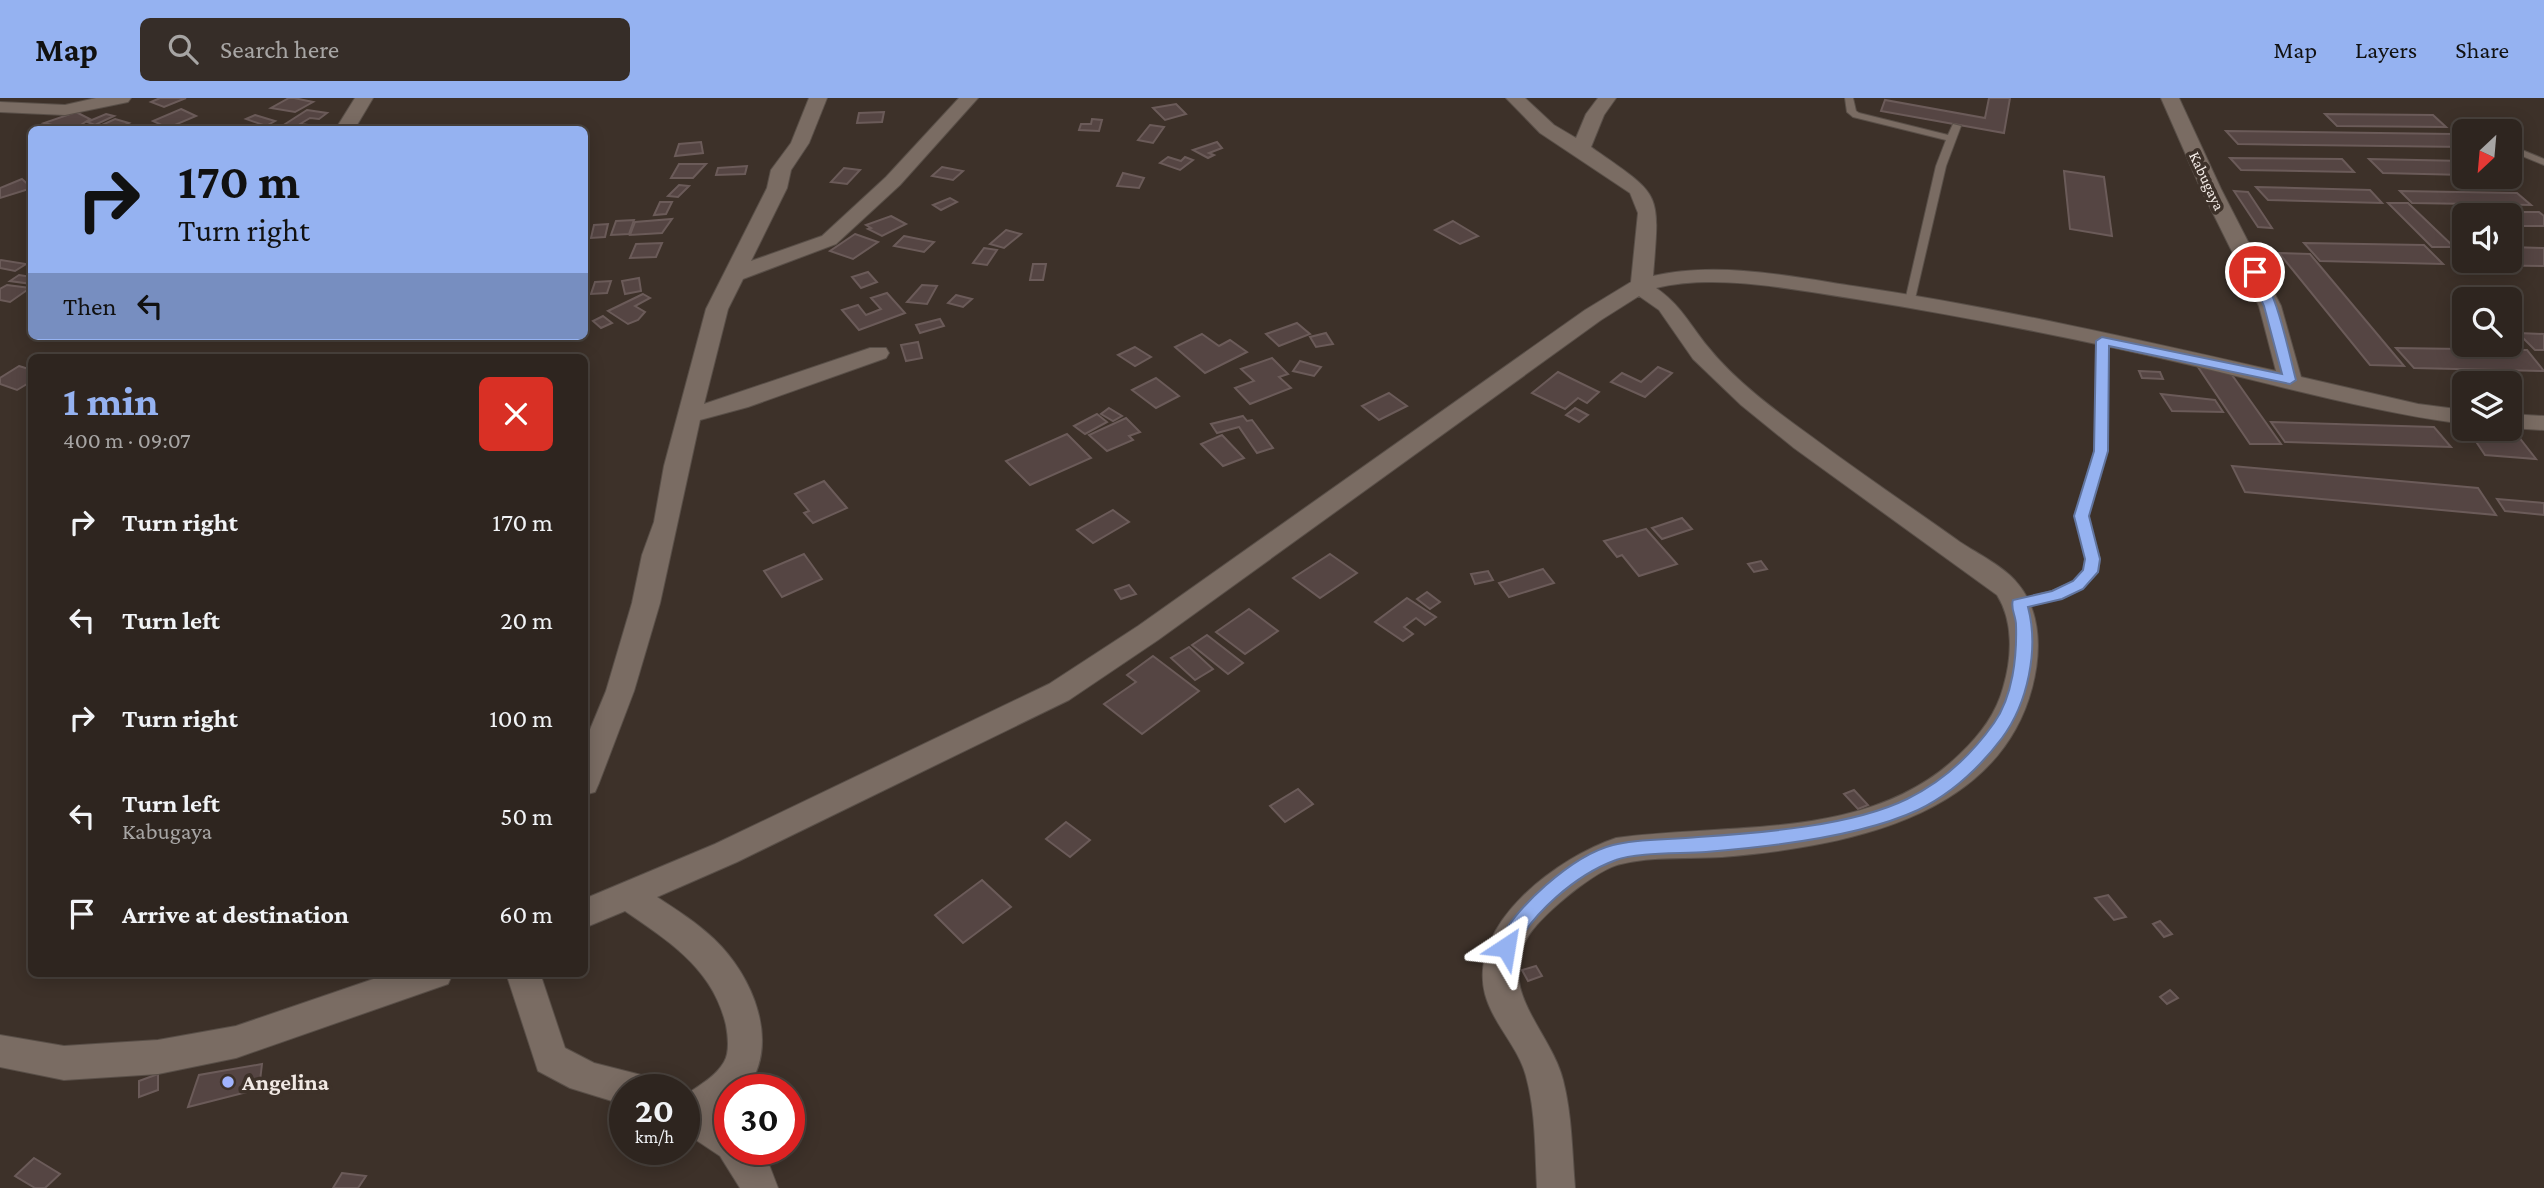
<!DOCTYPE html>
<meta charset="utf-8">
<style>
:root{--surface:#2e251f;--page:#362d28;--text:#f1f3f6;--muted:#a7a5a4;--line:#49423d;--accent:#95b2f1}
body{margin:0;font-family:"Crimson Pro",serif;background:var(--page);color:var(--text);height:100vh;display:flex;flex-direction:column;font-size:26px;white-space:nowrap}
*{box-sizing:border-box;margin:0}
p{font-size:23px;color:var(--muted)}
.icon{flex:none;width:38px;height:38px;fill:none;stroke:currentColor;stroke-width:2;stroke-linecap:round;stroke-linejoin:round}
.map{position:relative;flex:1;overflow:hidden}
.details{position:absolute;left:28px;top:256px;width:560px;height:623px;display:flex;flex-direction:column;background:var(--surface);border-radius:10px;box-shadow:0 4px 18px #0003,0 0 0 2px var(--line)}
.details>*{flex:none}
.banner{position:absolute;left:28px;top:28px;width:560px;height:214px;border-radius:10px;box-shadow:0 4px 18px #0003,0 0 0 2px var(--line);background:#95b2f1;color:#111;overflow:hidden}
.needle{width:46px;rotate:206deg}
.fabs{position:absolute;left:2452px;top:21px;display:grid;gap:14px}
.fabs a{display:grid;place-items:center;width:70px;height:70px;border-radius:10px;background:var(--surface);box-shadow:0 4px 18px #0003,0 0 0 2px var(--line);font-size:35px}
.speed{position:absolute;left:609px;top:976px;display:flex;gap:14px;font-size:35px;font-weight:700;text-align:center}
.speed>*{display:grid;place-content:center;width:91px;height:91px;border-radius:50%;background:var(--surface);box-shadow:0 4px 18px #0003,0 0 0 2px var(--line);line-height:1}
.speed small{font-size:18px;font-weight:400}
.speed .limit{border:10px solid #d22;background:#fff;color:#111}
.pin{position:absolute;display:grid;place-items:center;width:60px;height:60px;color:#fff;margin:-30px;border:4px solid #fff;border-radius:50%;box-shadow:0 2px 7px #0007}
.me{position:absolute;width:77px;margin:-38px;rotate:33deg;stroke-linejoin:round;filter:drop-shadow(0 0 5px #0008)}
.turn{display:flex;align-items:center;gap:24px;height:147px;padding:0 35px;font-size:32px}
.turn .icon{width:91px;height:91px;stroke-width:2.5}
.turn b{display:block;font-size:49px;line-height:60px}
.then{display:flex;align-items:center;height:66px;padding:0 35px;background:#0003;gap:14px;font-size:26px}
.round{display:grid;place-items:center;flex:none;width:74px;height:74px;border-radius:10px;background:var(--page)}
.head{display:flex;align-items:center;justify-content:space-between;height:119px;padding:0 35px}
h1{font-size:42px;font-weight:700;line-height:52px;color:var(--accent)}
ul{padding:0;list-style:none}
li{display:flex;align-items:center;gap:21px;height:98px;padding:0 35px}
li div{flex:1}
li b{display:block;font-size:26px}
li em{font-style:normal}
header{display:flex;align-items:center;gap:42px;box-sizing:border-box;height:98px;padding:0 35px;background:var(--accent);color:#111}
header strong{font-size:33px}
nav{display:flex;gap:38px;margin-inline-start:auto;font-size:24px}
.search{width:490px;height:63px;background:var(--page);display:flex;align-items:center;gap:18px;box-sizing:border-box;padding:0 24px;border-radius:10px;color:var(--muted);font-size:26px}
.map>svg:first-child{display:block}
</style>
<header>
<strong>Map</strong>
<div class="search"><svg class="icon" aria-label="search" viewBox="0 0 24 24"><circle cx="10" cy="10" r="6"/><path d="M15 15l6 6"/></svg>Search here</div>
<nav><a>Map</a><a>Layers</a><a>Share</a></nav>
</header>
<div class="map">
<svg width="2544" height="1090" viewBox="0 0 2544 1090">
<rect width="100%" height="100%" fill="#3d3129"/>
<!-- building -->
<g fill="#554543" stroke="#6b5b59" stroke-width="2">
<path d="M160,0H186L164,9L151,4Z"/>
<path d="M289,0H294L313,4L295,14L271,10Z"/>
<path d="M1989,0H2010L2004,35L1881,13L1885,2L1985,20Z"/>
<path d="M1176,6L1186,16L1165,22L1153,10Z"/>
<path d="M181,11L196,18L168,30L153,23Z"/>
<path d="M307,12L327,15L319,21L310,20L300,26L308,27L301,32L279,30Z"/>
<path d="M76,14L90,21L73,32L44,25Z"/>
<path d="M884,14L882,24L857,25L859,15Z"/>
<path d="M106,16L114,18L95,27L87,24Z"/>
<path d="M2325,16L2433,17L2446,29L2337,28Z"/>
<path d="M255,17L275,23L266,28L246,21Z"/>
<path d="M115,21L129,25L116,32H91Z"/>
<path d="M1092,21L1102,22L1099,33L1079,32L1081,26H1091Z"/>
<path d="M1150,27L1164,29L1153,45L1138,42Z"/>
<path d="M2226,33L2453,36L2464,49L2238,46Z"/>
<path d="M701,44L703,55L675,58L679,46Z"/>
<path d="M1217,44L1222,50L1209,55L1214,57L1208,60L1193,52Z"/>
<path d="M1168,59L1181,63L1185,59L1193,62L1180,72L1160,65Z"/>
<path d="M2230,60L2342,61L2354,74L2241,72Z"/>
<path d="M2369,61L2464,63V77L2383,75Z"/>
<path d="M679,66H706L693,80H671Z"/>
<path d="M747,68L745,76L716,77L718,70Z"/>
<path d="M942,69L963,73L953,82L932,78Z"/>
<path d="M844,70L860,72L847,86L831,84Z"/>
<path d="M2064,73L2104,79L2112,138L2070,131Z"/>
<path d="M1123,75L1144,80L1139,90L1117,88Z"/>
<path d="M22,81L32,90L0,100V90Z"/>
<path d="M679,87L689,88L678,99L668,98Z"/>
<path d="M2256,89L2370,92L2382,105L2268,102Z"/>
<path d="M2234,93L2248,94L2272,130L2258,129Z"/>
<path d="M2400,93L2517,95L2531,107L2412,105Z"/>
<path d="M950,100L957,104L941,112L933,107Z"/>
<path d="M660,104H672L666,116L654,117Z"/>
<path d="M2388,105H2408L2454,149H2432Z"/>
<path d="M2498,114H2539L2544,118V128H2514L2510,124V117Z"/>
<path d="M891,118L906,126L882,138L868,131L871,130L866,127Z"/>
<path d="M672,121L662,135L630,137L635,124Z"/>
<path d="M634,122L629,136L611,137L616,123Z"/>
<path d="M1453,123L1478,138L1460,146L1435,132Z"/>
<path d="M608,126L605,139L591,140L594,127Z"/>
<path d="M1006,132L1021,136L1004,150L990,146Z"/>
<path d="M855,136L878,144L853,161L830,153Z"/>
<path d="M904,138L934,144L924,154L894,148Z"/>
<path d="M662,145L656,159L630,160L636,146Z"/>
<path d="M2304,145L2424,147L2443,166L2320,163Z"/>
<path d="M2510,149L2544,150V168L2475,167L2471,163H2510Z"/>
<path d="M984,150L997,152L987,167L973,165Z"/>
<path d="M2279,155L2310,156L2404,268L2370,267Z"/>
<path d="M0,163L1,162L26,166L15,173L0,170Z"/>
<path d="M1033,166H1046L1043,182H1030Z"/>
<path d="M868,174L877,184L861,190L852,179Z"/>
<path d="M19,177L32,179V186L10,183Z"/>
<path d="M639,180L641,193L625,196L622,183Z"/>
<path d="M611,183L607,195L591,196L595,184Z"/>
<path d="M7,187L30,190L10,204L0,202V191Z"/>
<path d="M922,187L937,188L927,206L907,204Z"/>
<path d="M887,195L905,215L859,232L842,212L858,207L866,217L881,211L871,200Z"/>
<path d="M643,196L650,200L635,208L645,214L638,222L628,226L608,213Z"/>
<path d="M956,197L972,201L963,209L948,205Z"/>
<path d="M603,218L612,225L601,230L593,223Z"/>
<path d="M940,221L944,228L920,235L916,227Z"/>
<path d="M1297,225L1310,236L1279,248L1266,236Z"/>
<path d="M1326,235L1333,246L1316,249L1310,239Z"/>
<path d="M2518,235L2544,236V252H2535Z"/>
<path d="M1202,236L1219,248L1230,242L1247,254L1205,275L1175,249Z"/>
<path d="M918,244L922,260L906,263L901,247Z"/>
<path d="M1135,249L1151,259L1135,268L1118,257Z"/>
<path d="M2396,250L2527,252L2544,273L2414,270Z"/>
<path d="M1272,260L1288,276L1279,279L1291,290L1250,306L1235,290L1254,283L1241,271Z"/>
<path d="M1300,263L1321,269L1314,278L1293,273Z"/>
<path d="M19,268L32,272V283L17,292L0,286V280Z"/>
<path d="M1658,269L1672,275L1645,299L1611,284L1622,275L1641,284Z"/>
<path d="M2198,269L2227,270L2281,346H2250Z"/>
<path d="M2139,273L2160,274L2163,281L2142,280Z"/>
<path d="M1558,274L1599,294L1587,305L1578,300L1565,311L1532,295Z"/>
<path d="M1156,280L1179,298L1156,310L1132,292Z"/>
<path d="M1389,295L1407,308L1379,322L1362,308Z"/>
<path d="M2161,296L2215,302L2223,314L2172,313Z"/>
<path d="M1109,310L1122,318L1113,323L1101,316Z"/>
<path d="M1575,310L1588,317L1579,324L1566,317Z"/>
<path d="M1097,316L1107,324L1085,336L1074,328Z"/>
<path d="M1243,318L1247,323L1252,322L1273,350L1257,355L1239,329L1217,335L1211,326Z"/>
<path d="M1126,320L1140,334L1129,338L1133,342L1107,353L1089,337Z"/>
<path d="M2271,324L2434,329L2451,349L2285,344Z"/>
<path d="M2469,333L2518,338L2536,361L2485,357Z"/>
<path d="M1067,336L1091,360L1030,387L1006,363Z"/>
<path d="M1222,337L1244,360L1223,368L1201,346Z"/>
<path d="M2232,368L2478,390L2496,417L2245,394Z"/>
<path d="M824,383L847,410L813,425L804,415L809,413L795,396Z"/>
<path d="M2497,401L2544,405V417L2505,413Z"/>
<path d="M1113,412L1129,424L1093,445L1077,432Z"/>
<path d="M1682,420L1692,431L1662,441L1652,430Z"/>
<path d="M1646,431L1677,466L1639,478L1622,457L1617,459L1604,443Z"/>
<path d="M804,456L822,481L782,499L764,473Z"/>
<path d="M1330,456L1357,475L1320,500L1293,480Z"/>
<path d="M1761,463L1767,471L1754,474L1748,466Z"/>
<path d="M1543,471L1554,485L1509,499L1499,485Z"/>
<path d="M1488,473L1493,482L1475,486L1471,476Z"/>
<path d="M1129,487L1136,496L1121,501L1115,492Z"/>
<path d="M1427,494L1440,504L1430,511L1417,501Z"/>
<path d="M1407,500L1436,519L1425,527L1416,520L1404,529L1413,536L1403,543L1375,524Z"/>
<path d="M1249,511L1278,533L1245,556L1216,534Z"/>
<path d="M1207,537L1243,565L1228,576L1192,547Z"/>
<path d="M1189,549L1213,571L1195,582L1171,560Z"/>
<path d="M1153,558L1199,593L1142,636L1104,606L1136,584L1127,577Z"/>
<path d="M1298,691L1313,706L1285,724L1270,708Z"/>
<path d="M1854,692L1868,707L1858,711L1844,696Z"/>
<path d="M1066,724L1090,742L1070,759L1046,741Z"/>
<path d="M982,782L1011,809L963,845L935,817Z"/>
<path d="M2108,797L2126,819L2114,822L2095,800Z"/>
<path d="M2160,823L2172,836L2164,839L2153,826Z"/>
<path d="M1536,868L1542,878L1528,883L1522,872Z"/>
<path d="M2170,892L2178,900L2167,906L2160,899Z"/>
<path d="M262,966L259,991L188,1009L199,977Z"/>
<path d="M158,976V992L139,999V983Z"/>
<path d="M34,1060L60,1076L45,1090H35L15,1078Z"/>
<path d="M342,1075L366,1078L358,1090H333Z"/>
</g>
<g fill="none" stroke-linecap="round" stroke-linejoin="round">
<defs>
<g id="lane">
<path d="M1845,0H1853L1856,13L1859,15L1948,37L1953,26L1961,28L1946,68L1914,205H1906L1905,203L1936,68L1946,42L1853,19L1847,14Z"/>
<path d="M2457,24L2474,31L2476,33H2464L2454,29V25Z"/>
<path d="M2510,47L2544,61V67L2510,53Z"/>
<path d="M2102,240L2108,243L2107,353L2087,418L2100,461L2098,474L2083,490L2061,500L2019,511L2014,509L2012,506L2014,503L2052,493L2073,484L2085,472L2086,461L2075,418L2095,353L2096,243Z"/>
</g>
<g id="street">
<path d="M96,0H131L128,4L65,17L0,14V4L65,7Z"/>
<path d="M355,0H373L354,32H335Z"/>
<path d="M809,0H827L809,45L791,72L787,90L751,163L822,138L886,79L959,0H978L900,87L836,146L743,181L728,211L704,306L870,250H886L889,255L886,260L748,309L700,322L660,505L634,593L599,685L595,694L584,697V646L606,593L632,505L642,457L654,424L664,368L706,211L767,90L771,72L791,45Z"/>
<path d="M1506,0H1525L1554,27L1576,40L1586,16L1598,0H1616L1604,17L1591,49C1662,99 1660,91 1653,178C1717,163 1789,178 1853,188C1995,209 2136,241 2276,273L2259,208L2201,91L2161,0H2179L2221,91L2281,208L2301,279L2418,306L2464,312V326C2373,314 2284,289 2195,268C2083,242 1969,219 1856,201C1795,192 1717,175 1656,190C1680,206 1690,227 1708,249C1736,284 1776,313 1812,339C1860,375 1911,409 1960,444C1978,456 2005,469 2018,486C2042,515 2041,556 2032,590C1997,723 1838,749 1722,759C1689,761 1653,758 1621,766C1596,771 1538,819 1526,842C1498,894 1551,934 1563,982C1572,1017 1572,1054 1575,1090H1537C1535,1053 1536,1014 1526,978C1518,948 1493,926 1485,896C1467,825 1559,759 1616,740C1731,724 1870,744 1960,656C1980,637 1996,616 2003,590C2012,560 2014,524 1997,497L1794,350L1741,307L1693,261L1659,212L1639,198L1601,222L1158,542L1069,602L737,764L657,799C677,812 697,825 714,841C753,878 781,945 746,992H730V1008L720,1015L730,1022V1052H758L770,1069L778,1090H740L720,1058L684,1034V995L687,996C700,987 716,978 724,964C730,954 728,938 726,927C713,871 670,844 625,813L584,830V801L715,746L1049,586L1138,528L1585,212L1631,184L1638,115L1630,95L1540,35Z"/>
<path d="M2510,316L2544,318V332L2510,330Z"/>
<path d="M391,875H453L448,886L236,960L158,976L64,982L0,969V937L64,948L158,942L236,928Z"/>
<path d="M506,875H540L565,950L594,965L653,980L658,992H625V1007L570,990L538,973Z"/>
</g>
</defs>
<!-- lane casing -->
<use href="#lane" stroke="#594f48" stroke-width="2"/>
<!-- street casing -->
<use href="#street" stroke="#594f48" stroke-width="2"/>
<!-- lane -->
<use href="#lane" fill="#7a6c63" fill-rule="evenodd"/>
<!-- street -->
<use href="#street" fill="#7a6c63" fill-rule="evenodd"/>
</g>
<!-- route -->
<path fill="#95b2f1" stroke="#61749d" stroke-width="2" d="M2255,171C2274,179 2290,260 2296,282L2290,286L2109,248L2108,353L2089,418L2100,461L2098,474L2083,491L2062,501L2028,509C2039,551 2028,605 2002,640C1980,669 1951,696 1918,712C1860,739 1770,749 1706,754C1684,756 1636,754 1616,762C1575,777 1531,816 1512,855L1506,858L1499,855L1496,849C1512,811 1573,757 1613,747C1640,740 1671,742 1698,739C1759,735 1852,728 1907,701C1942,684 1972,656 1994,625C2013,598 2017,558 2016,527C2016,518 2010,510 2013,502L2052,493L2073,483L2083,472L2085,461L2074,418L2094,353L2096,243L2102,239L2282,276L2264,208L2248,174Z"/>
<!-- markers -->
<circle fill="#a0b3fd" stroke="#3d3129" stroke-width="2.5" cx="228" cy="984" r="7"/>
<g text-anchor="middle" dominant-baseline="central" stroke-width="7" stroke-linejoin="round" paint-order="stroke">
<!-- far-street labels -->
<g font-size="16" fill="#f1e9e4" stroke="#3d3129">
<text transform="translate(2207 83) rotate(65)">Kabugaya</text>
</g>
<!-- near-poi labels -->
<g font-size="23" font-weight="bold" fill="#f1e9e4" stroke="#3d3129" text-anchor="start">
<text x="242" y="984">Angelina</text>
</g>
</g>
</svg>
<div class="fabs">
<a><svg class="needle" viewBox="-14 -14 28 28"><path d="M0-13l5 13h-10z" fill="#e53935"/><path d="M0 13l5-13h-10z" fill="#a7a5a4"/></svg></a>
<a><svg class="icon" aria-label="sound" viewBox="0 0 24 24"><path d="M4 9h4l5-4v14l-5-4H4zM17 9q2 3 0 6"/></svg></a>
<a><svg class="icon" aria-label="search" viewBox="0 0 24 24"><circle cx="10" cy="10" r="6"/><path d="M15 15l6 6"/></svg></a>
<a><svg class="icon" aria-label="layers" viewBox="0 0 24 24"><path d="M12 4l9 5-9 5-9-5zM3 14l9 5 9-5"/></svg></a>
</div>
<div class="speed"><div>20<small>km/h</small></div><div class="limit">30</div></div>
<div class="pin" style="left:2255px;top:174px;background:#d93025"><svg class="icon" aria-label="arrive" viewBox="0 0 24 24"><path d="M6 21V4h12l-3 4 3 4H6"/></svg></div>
<svg class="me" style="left:1506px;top:849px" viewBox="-20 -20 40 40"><path d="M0-17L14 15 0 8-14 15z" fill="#95b2f1" stroke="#fff" stroke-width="4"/></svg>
<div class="banner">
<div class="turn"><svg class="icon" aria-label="right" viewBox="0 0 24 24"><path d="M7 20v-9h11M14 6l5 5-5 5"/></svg><div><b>170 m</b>Turn right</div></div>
<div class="then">Then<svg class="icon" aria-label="left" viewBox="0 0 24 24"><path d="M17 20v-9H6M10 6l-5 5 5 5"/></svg></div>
</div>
<section class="details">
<div class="head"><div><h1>1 min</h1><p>400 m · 09:07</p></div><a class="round" style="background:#d93025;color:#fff"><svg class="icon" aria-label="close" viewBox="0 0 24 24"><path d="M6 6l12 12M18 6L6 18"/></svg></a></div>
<ul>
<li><svg class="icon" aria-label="right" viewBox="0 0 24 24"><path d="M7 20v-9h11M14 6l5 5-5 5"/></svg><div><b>Turn right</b></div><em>170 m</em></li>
<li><svg class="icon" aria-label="left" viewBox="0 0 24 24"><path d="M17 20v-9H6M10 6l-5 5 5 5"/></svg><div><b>Turn left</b></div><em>20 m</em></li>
<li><svg class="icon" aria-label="right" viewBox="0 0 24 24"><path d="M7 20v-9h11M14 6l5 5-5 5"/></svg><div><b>Turn right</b></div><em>100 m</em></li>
<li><svg class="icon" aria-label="left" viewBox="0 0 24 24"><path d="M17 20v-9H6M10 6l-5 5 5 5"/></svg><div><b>Turn left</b><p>Kabugaya</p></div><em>50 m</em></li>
<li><svg class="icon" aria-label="arrive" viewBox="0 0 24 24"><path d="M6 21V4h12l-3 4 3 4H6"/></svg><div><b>Arrive at destination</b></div><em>60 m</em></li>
</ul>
</section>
</div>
